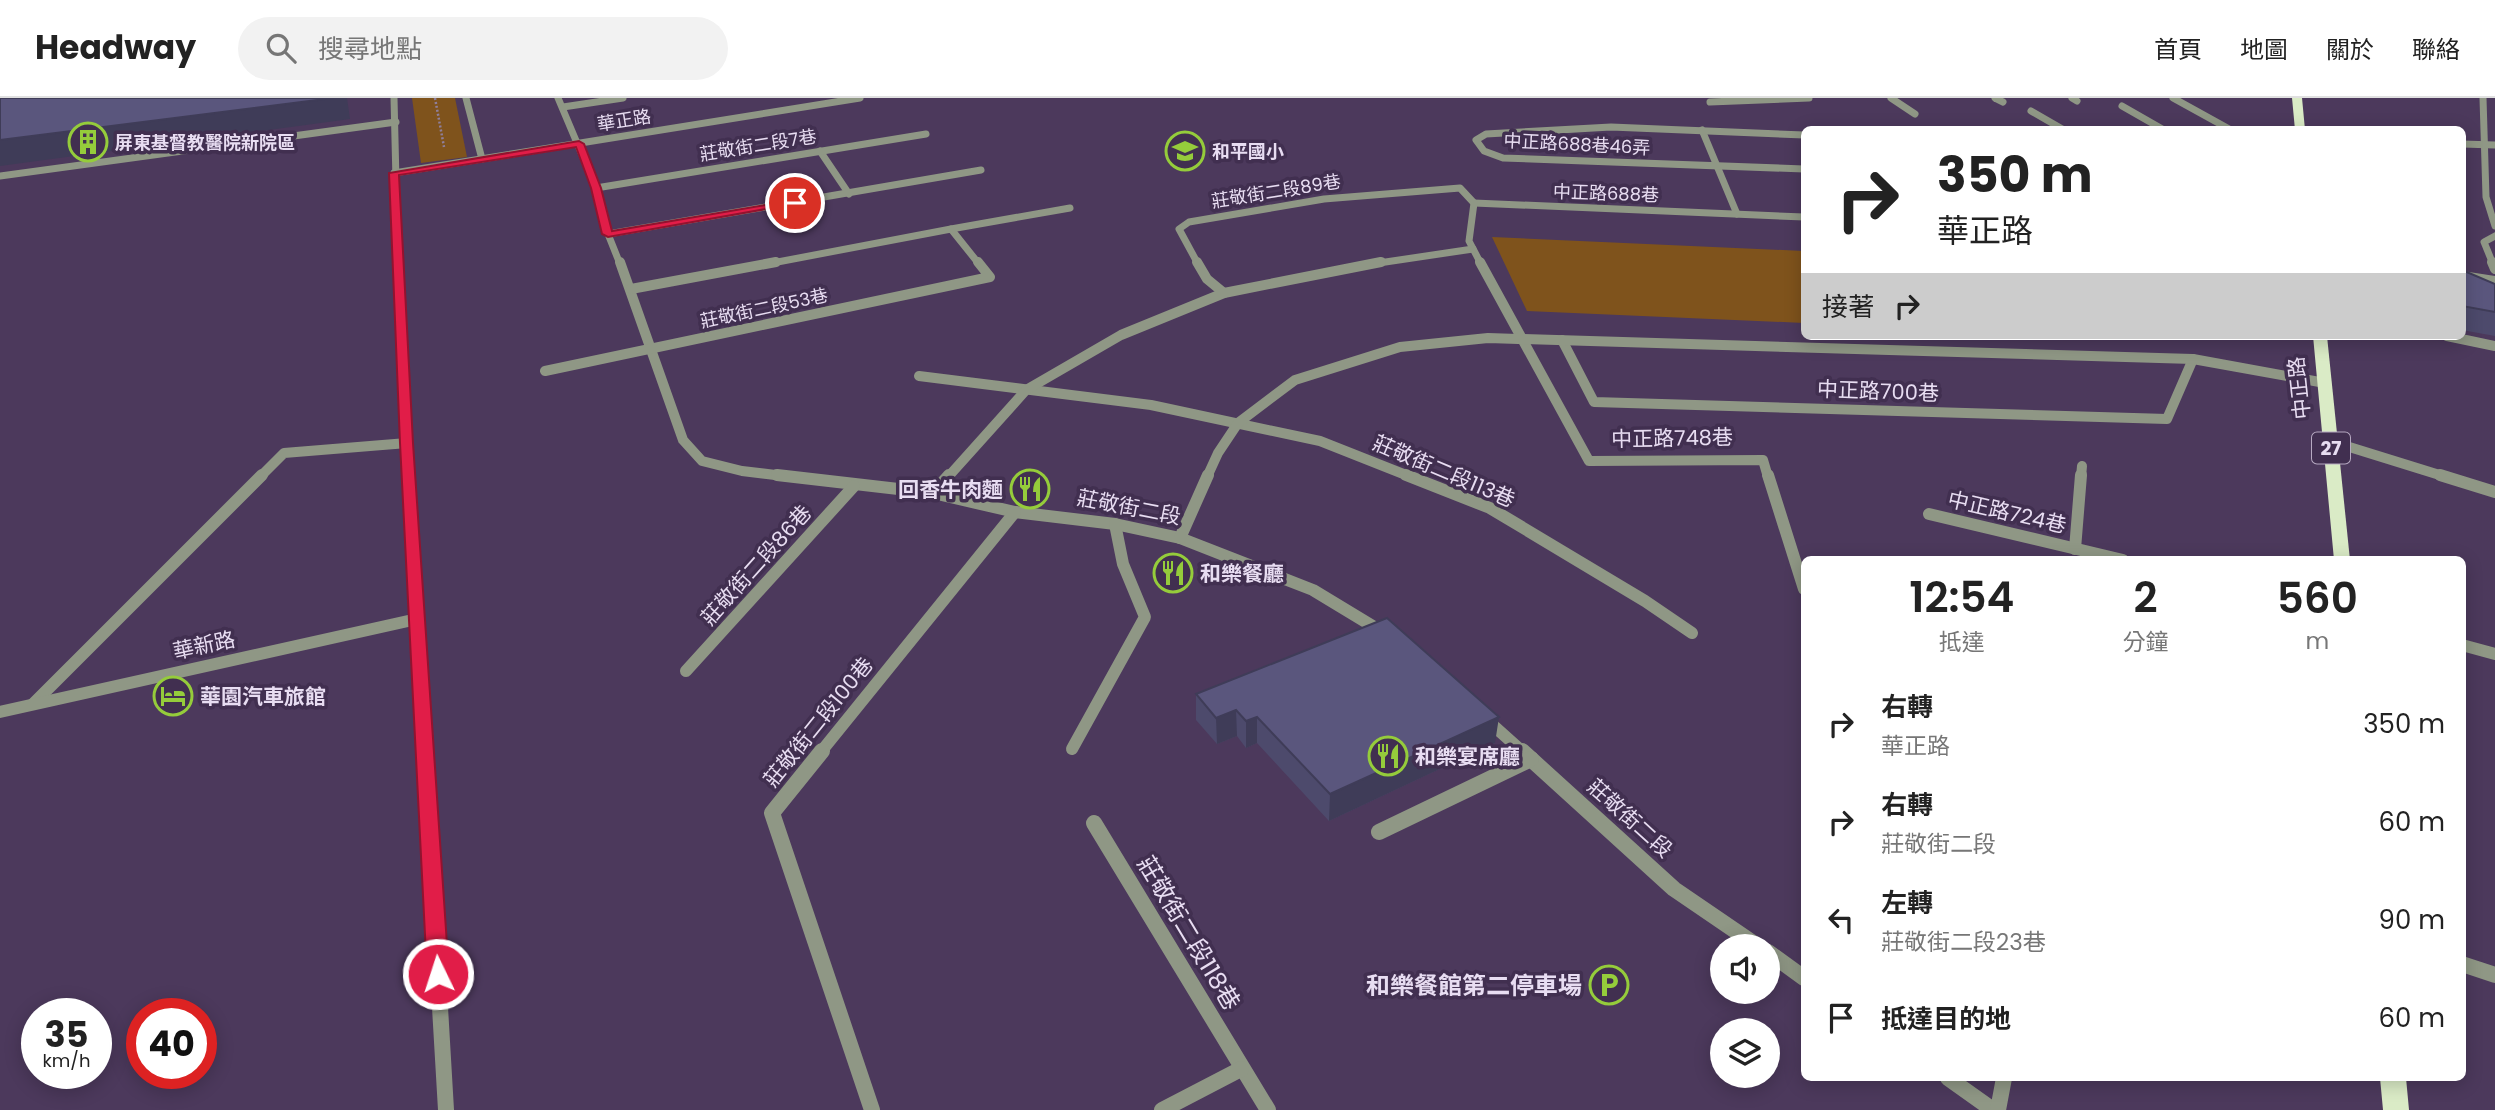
<!DOCTYPE html>
<html lang="zh-TW">
<meta charset="utf-8">
<style>
:root{--surface:#fff;--page:#f2f2f2;--text:#222;--muted:#767676;--line:#e0e0e0}
body{margin:0;font-family:Poppins,"Noto Sans TC",sans-serif;background:var(--page);color:var(--text);height:100vh;display:flex;flex-direction:column;font-size:26px;white-space:nowrap}
*{box-sizing:border-box;margin:0}
p{font-size:23px;color:var(--muted)}
.icon{flex:none;width:38px;height:38px;fill:none;stroke:currentColor;stroke-width:2;stroke-linecap:round;stroke-linejoin:round}
.map{position:relative;flex:1;overflow:hidden}
.panel{position:absolute;left:1801px;top:458px;width:665px;height:525px;display:flex;flex-direction:column;background:var(--surface);border-radius:10px;box-shadow:0 4px 18px #0003}
.panel>*{flex:none}
.banner{position:absolute;left:1801px;top:28px;width:665px;height:214px;border-radius:10px;box-shadow:0 4px 18px #0003;background:#fff;color:var(--text);overflow:hidden}
.tools{position:absolute;left:1710px;top:836px;display:grid;gap:14px}
.tools a{display:grid;place-items:center;width:70px;height:70px;border-radius:50%;background:var(--surface);box-shadow:0 4px 18px #0003;font-size:35px}
.speed{position:absolute;left:21px;top:900px;display:flex;gap:14px;font-size:35px;font-weight:700;text-align:center}
.speed>*{display:grid;place-content:center;width:91px;height:91px;border-radius:50%;background:var(--surface);box-shadow:0 4px 18px #0003;line-height:1}
.speed small{font-size:18px;font-weight:400}
.speed .limit{border:10px solid #d22;background:#fff;color:#111}
.pin{position:absolute;display:grid;place-items:center;width:60px;height:60px;color:#fff;margin:-30px;border:4px solid #fff;border-radius:50%;box-shadow:0 2px 7px #0007}
.me{position:absolute;width:77px;margin:-38px;rotate:356deg;stroke-linejoin:round;filter:drop-shadow(0 0 5px #0008)}
.turn{display:flex;align-items:center;gap:24px;height:147px;padding:0 21px;font-size:32px}
.turn .icon{width:91px;height:91px;stroke-width:2.5}
.turn b{display:block;font-size:49px;line-height:60px}
.then{display:flex;align-items:center;height:66px;padding:0 21px;background:#0003;gap:14px;font-size:26px}
.eta{display:flex;justify-content:space-evenly;align-items:center;height:119px;text-align:center}
.eta b{font-size:42px;font-weight:600;line-height:49px}
ul{padding:0;list-style:none}
li{display:flex;align-items:center;gap:21px;height:98px;padding:0 21px}
li div{flex:1}
li b{display:block;font-size:26px}
li em{font-style:normal}
header{display:flex;align-items:center;gap:42px;box-sizing:border-box;height:98px;padding:0 35px;background:var(--surface);border-bottom:2px solid var(--line)}
header strong{font-size:33px}
nav{display:flex;gap:38px;margin-inline-start:auto;font-size:24px}
.search{width:490px;height:63px;background:var(--page);display:flex;align-items:center;gap:18px;box-sizing:border-box;padding:0 24px;border-radius:38px;color:var(--muted);font-size:26px}
.map>svg:first-child{display:block}
</style>
<header>
<strong>Headway</strong>
<div class="search"><svg class="icon" aria-label="search" viewBox="0 0 24 24"><circle cx="10" cy="10" r="6"/><path d="M15 15l6 6"/></svg>搜尋地點</div>
<nav><a>首頁</a><a>地圖</a><a>關於</a><a>聯絡</a></nav>
</header>
<div class="map">
<svg width="2495" height="1012" viewBox="0 0 2495 1012">
<rect width="100%" height="100%" fill="#4c395c"/>
<!-- green -->
<g fill="#7f531c">
<path d="M412,0H455L467,59L421,65Z"/>
<path d="M1492,139L1804,153V225L1527,213Z"/>
</g>
<g fill="none" stroke-linecap="round" stroke-linejoin="round">
<!-- path -->
<path stroke="#8f7f9c" stroke-width="2.5" stroke-dasharray="2 2" stroke-linecap="butt" d="M435,0L444,49"/>
<!-- minor-far3 -->
<g stroke="#8f9785" stroke-width="7">
<path d="M394,0L398,166"/>
<path d="M466,0L482,61"/>
<path d="M558,0L596,90L608,136L620,166"/>
<path d="M1891,0L1915,16"/>
<path d="M1995,0L2003,4"/>
<path d="M2072,0L2077,3"/>
<path d="M2173,0L2231,32"/>
<path d="M2483,0L2486,99L2495,128"/>
<path d="M1710,4L1809,0"/>
<path d="M2122,8L2164,32"/>
<path d="M563,9L623,0"/>
<path d="M2031,13L2064,32"/>
<path d="M1702,32L1737,116"/>
<path d="M1804,37L1611,29L1486,36L1476,42L1484,53L1503,60L1804,71"/>
<path d="M2462,46L2495,47"/>
<path d="M820,53L849,96"/>
<path d="M394,75L860,0"/>
<path d="M0,78L396,24"/>
<path d="M596,90L926,36"/>
<path d="M1474,105L1804,119"/>
<path d="M951,131L1070,110"/>
<path d="M608,136L981,72"/>
<path d="M767,166L951,131L979,166"/>
<path d="M1198,166L1179,131L1189,124L1324,101L1460,90L1474,105L1469,143L1481,166"/>
<path d="M1372,166L1473,151"/>
<path d="M2493,166L2484,144L2495,138"/>
</g>
<!-- minor-far2 -->
<g stroke="#8f9785" stroke-width="10">
<path d="M398,164L409,379"/>
<path d="M620,164L683,342L702,363L742,373L792,379"/>
<path d="M1197,164L1207,181L1224,195"/>
<path d="M1480,164L1589,363L1763,362L1768,379"/>
<path d="M2492,164L2495,171"/>
<path d="M2462,178L2495,183"/>
<path d="M631,191L776,164"/>
<path d="M2447,238L2495,248"/>
<path d="M1562,242L1594,304L2167,321L2193,261"/>
<path d="M545,273L990,179L978,164"/>
<path d="M919,278L1151,307L1320,343L1411,379"/>
<path d="M2330,343L2446,379"/>
<path d="M260,379L284,355L407,345"/>
<path d="M948,379L1026,292L1121,237L1224,195L1381,164"/>
<path d="M1207,379L1218,355L1238,325L1295,282L1400,249L1488,240L2193,261L2325,285"/>
<path d="M2081,379L2082,368"/>
</g>
<!-- minor-far1 -->
<g stroke="#8f9785" stroke-width="12">
<path d="M409,377L425,655"/>
<path d="M777,377L933,395L1015,414L1115,426L1180,440L1313,492L1384,535"/>
<path d="M1406,377L1490,410L1645,503L1692,535"/>
<path d="M1768,377L1804,491"/>
<path d="M2440,377L2495,394"/>
<path d="M933,395L949,377"/>
<path d="M1929,416L2123,462"/>
<path d="M1180,440L1208,377"/>
<path d="M2075,451L2081,377"/>
<path d="M2462,547L2495,556"/>
<path d="M686,573L854,388"/>
<path d="M33,606L262,377"/>
<path d="M0,614L417,521"/>
<path d="M1486,621L1524,655"/>
<path d="M1072,651L1145,519L1123,466L1115,426"/>
<path d="M820,655L1015,414"/>
</g>
<!-- minor -->
<g stroke="#8f9785" stroke-width="16">
<path d="M425,653L446,1012"/>
<path d="M822,653L772,715L872,1012"/>
<path d="M1522,653L1674,791L1759,849"/>
<path d="M1094,725L1268,1012"/>
<path d="M1379,734L1531,661"/>
<path d="M1768,854L1804,880"/>
<path d="M2462,866L2495,877"/>
<path d="M1948,980L1993,1012"/>
<path d="M1162,1012L1241,971"/>
<path d="M1998,1012L2004,980"/>
</g>
<!-- major -->
<g fill="#daebc6" fill-rule="evenodd">
<path d="M2292,0H2302L2305,32H2295Z"/>
<path d="M2313,238H2327L2350,462H2334Z"/>
<path d="M2380,980H2406L2409,1012H2383Z"/>
</g>
</g>
<!-- wall -->
<g fill="#4d4a6c">
<path d="M2462,172L2495,186V238L2462,232Z"/>
<path d="M1196,596L1495,645L1329,723L1257,645L1246,650L1237,638L1217,646L1196,622Z"/>
</g>
<!-- shaded-wall -->
<g fill="#3f3c58">
<path d="M333,0H347L350,21L0,68V42Z"/>
<path d="M1236,612L1237,638L1217,646L1216,620Z"/>
<path d="M1257,619V645L1246,650V623Z"/>
<path d="M1499,619L1495,645L1329,723L1330,696Z"/>
</g>
<!-- building -->
<g fill="#5a567d" stroke="#3f3c58" stroke-width="2">
<path d="M0,0H333L0,42Z"/>
<path d="M2462,172L2495,186V214L2462,208Z"/>
<path d="M1387,520L1499,619L1330,696L1257,619L1246,623L1236,612L1216,620L1196,596Z"/>
</g>
<!-- route -->
<path fill="#e11d48" stroke="#92132f" stroke-width="2" d="M579,43L584,46L601,90L612,133L795,102L800,105L608,139L602,136L591,90L576,49L399,77L413,345L449,876L446,882L438,885L431,882L427,876L400,345L389,75Z"/>
<!-- icons -->
<defs>
<symbol id="building-ring" viewBox="-11 -11 22 22"><circle r="9.5" fill="#412f50" stroke="#95cc3b" stroke-width="1.5"/><path d="M-4-6H4V6H1V3H-1V6H-4ZM-2.5-4.3h1.7v1.8h-1.7ZM.8-4.3h1.7v1.8H.8ZM-2.5-1h1.7V.8h-1.7ZM.8-1h1.7V.8H.8Z" fill="#95cc3b"/></symbol>
<symbol id="school-ring" viewBox="-11 -11 22 22"><circle r="9.5" fill="#412f50" stroke="#95cc3b" stroke-width="1.5"/><path d="M0-5L7-2L0 1L-7-2ZM-4 1L0 2.5L4 1V4Q0 6-4 4Z" fill="#95cc3b"/></symbol>
<symbol id="restaurant-ring" viewBox="-11 -11 22 22"><circle r="9.5" fill="#412f50" stroke="#95cc3b" stroke-width="1.5"/><path d="M-5-6h1v4h1v-4h1v4h1v-4h1v5L-1.5 .5V6h-2V.5L-5-1ZM5-6V6H3V1.5H1.5Q1.5-4 5-6Z" fill="#95cc3b"/></symbol>
<symbol id="hotel-ring" viewBox="-11 -11 22 22"><circle r="9.5" fill="#412f50" stroke="#95cc3b" stroke-width="1.5"/><path d="M-6-4.5h1.5V1H6V5H4.5V3h-9V5H-6ZM-4 0a1.8 1.8 0 1 1 3.6 0ZM.5 0V-2.5h3Q6-2.5 6 0Z" fill="#95cc3b"/></symbol>
<symbol id="parking-ring" viewBox="-11 -11 22 22"><circle r="9.5" fill="#412f50" stroke="#95cc3b" stroke-width="1.5"/><path d="M-3.5-5.5H1a3.5 3.5 0 0 1 0 7H-1V5.5H-3.5ZM-1-3.4V-.6H.8a1.4 1.4 0 0 0 0-2.8Z" fill="#95cc3b"/></symbol>
</defs>
<g fill-rule="evenodd">
<use href="#building-ring" x="66" y="22" width="44" height="44"/>
<use href="#school-ring" x="1163" y="31" width="44" height="44"/>
<use href="#restaurant-ring" x="1008" y="369" width="44" height="44"/>
<use href="#restaurant-ring" x="1151" y="453" width="44" height="44"/>
<use href="#hotel-ring" x="151" y="576" width="44" height="44"/>
<use href="#restaurant-ring" x="1366" y="636" width="44" height="44"/>
<use href="#parking-ring" x="1587" y="865" width="44" height="44"/>
</g>
<g text-anchor="middle" dominant-baseline="central" stroke-width="7" stroke-linejoin="round" paint-order="stroke">
<!-- far-street labels -->
<g font-size="18" fill="#e8ddf2" stroke="#412f50">
<text transform="translate(624 22) rotate(-9)">華正路</text>
<text transform="translate(1577 46) rotate(3)">中正路688巷46弄</text>
<text transform="translate(758 47) rotate(-9)">莊敬街二段7巷</text>
<text transform="translate(1276 93) rotate(-9)">莊敬街二段89巷</text>
<text transform="translate(1606 95) rotate(2)">中正路688巷</text>
<text transform="translate(764 210) rotate(-12)">莊敬街二段53巷</text>
</g>
<!-- far-poi labels -->
<g font-size="18" font-weight="bold" fill="#e8ddf2" stroke="#412f50" text-anchor="start">
<text x="115" y="44">屏東基督教醫院新院區</text>
<text x="1212" y="53">和平國小</text>
</g>
<!-- shield labels -->
<rect fill="#412f50" stroke="#b6a9c1" stroke-width="2" x="2312" y="334.5" width="38" height="31" rx="5"/>
<g font-size="19" font-weight="bold" fill="#e8ddf2">
<text x="2331" y="350">27</text>
</g>
<!-- street labels -->
<g font-size="21" fill="#e8ddf2" stroke="#412f50">
<text transform="translate(2299 290) rotate(-96)">中正路</text>
<text transform="translate(1878 293) rotate(2)">中正路700巷</text>
<text transform="translate(1672 340) rotate(-1)">中正路748巷</text>
<text transform="translate(1444 373) rotate(23)">莊敬街二段113巷</text>
<text transform="translate(1129 409) rotate(11)">莊敬街二段</text>
<text transform="translate(2007 414) rotate(13)">中正路724巷</text>
<text transform="translate(756 467) rotate(-48)">莊敬街二段86巷</text>
<text transform="translate(204 547) rotate(-12)">華新路</text>
<text transform="translate(818 624) rotate(-51)">莊敬街二段100巷</text>
<text transform="translate(1630 720) rotate(42)">莊敬街二段</text>
</g>
<!-- poi labels -->
<g font-size="21" font-weight="bold" fill="#e8ddf2" stroke="#412f50" text-anchor="start">
<text x="1003" y="391" text-anchor="end">回香牛肉麵</text>
<text x="1200" y="475">和樂餐廳</text>
<text x="200" y="598">華園汽車旅館</text>
<text x="1415" y="658">和樂宴席廳</text>
</g>
<!-- near-street labels -->
<g font-size="24" fill="#e8ddf2" stroke="#412f50">
<text transform="translate(1189 835) rotate(59)">莊敬街二段118巷</text>
</g>
<!-- near-poi labels -->
<g font-size="24" font-weight="bold" fill="#e8ddf2" stroke="#412f50" text-anchor="end">
<text x="1582" y="887">和樂餐館第二停車場</text>
</g>
</g>
</svg>
<div class="tools">
<a><svg class="icon" aria-label="sound" viewBox="0 0 24 24"><path d="M4 9h4l5-4v14l-5-4H4zM17 9q2 3 0 6"/></svg></a>
<a><svg class="icon" aria-label="layers" viewBox="0 0 24 24"><path d="M12 4l9 5-9 5-9-5zM3 14l9 5 9-5"/></svg></a>
</div>
<div class="speed"><div>35<small>km/h</small></div><div class="limit">40</div></div>
<div class="pin" style="left:795px;top:105px;background:#d93025"><svg class="icon" aria-label="arrive" viewBox="0 0 24 24"><path d="M6 21V4h12l-3 4 3 4H6"/></svg></div>
<svg class="me" style="left:438px;top:876px" viewBox="-20 -20 40 40"><circle r="17" fill="#e11d48" stroke="#fff" stroke-width="3"/><path d="M0-11L8 9 0 5-8 9z" fill="#fff"/></svg>
<div class="banner">
<div class="turn"><svg class="icon" aria-label="right" viewBox="0 0 24 24"><path d="M7 20v-9h11M14 6l5 5-5 5"/></svg><div><b>350 m</b>華正路</div></div>
<div class="then">接著<svg class="icon" aria-label="right" viewBox="0 0 24 24"><path d="M7 20v-9h11M14 6l5 5-5 5"/></svg></div>
</div>
<section class="panel">
<div class="eta">
<div><b>12:54</b><p>抵達</p></div>
<div><b>2</b><p>分鐘</p></div>
<div><b>560</b><p>m</p></div>
</div>
<ul>
<li><svg class="icon" aria-label="right" viewBox="0 0 24 24"><path d="M7 20v-9h11M14 6l5 5-5 5"/></svg><div><b>右轉</b><p>華正路</p></div><em>350 m</em></li>
<li><svg class="icon" aria-label="right" viewBox="0 0 24 24"><path d="M7 20v-9h11M14 6l5 5-5 5"/></svg><div><b>右轉</b><p>莊敬街二段</p></div><em>60 m</em></li>
<li><svg class="icon" aria-label="left" viewBox="0 0 24 24"><path d="M17 20v-9H6M10 6l-5 5 5 5"/></svg><div><b>左轉</b><p>莊敬街二段23巷</p></div><em>90 m</em></li>
<li><svg class="icon" aria-label="arrive" viewBox="0 0 24 24"><path d="M6 21V4h12l-3 4 3 4H6"/></svg><div><b>抵達目的地</b></div><em>60 m</em></li>
</ul>
</section>
</div>
